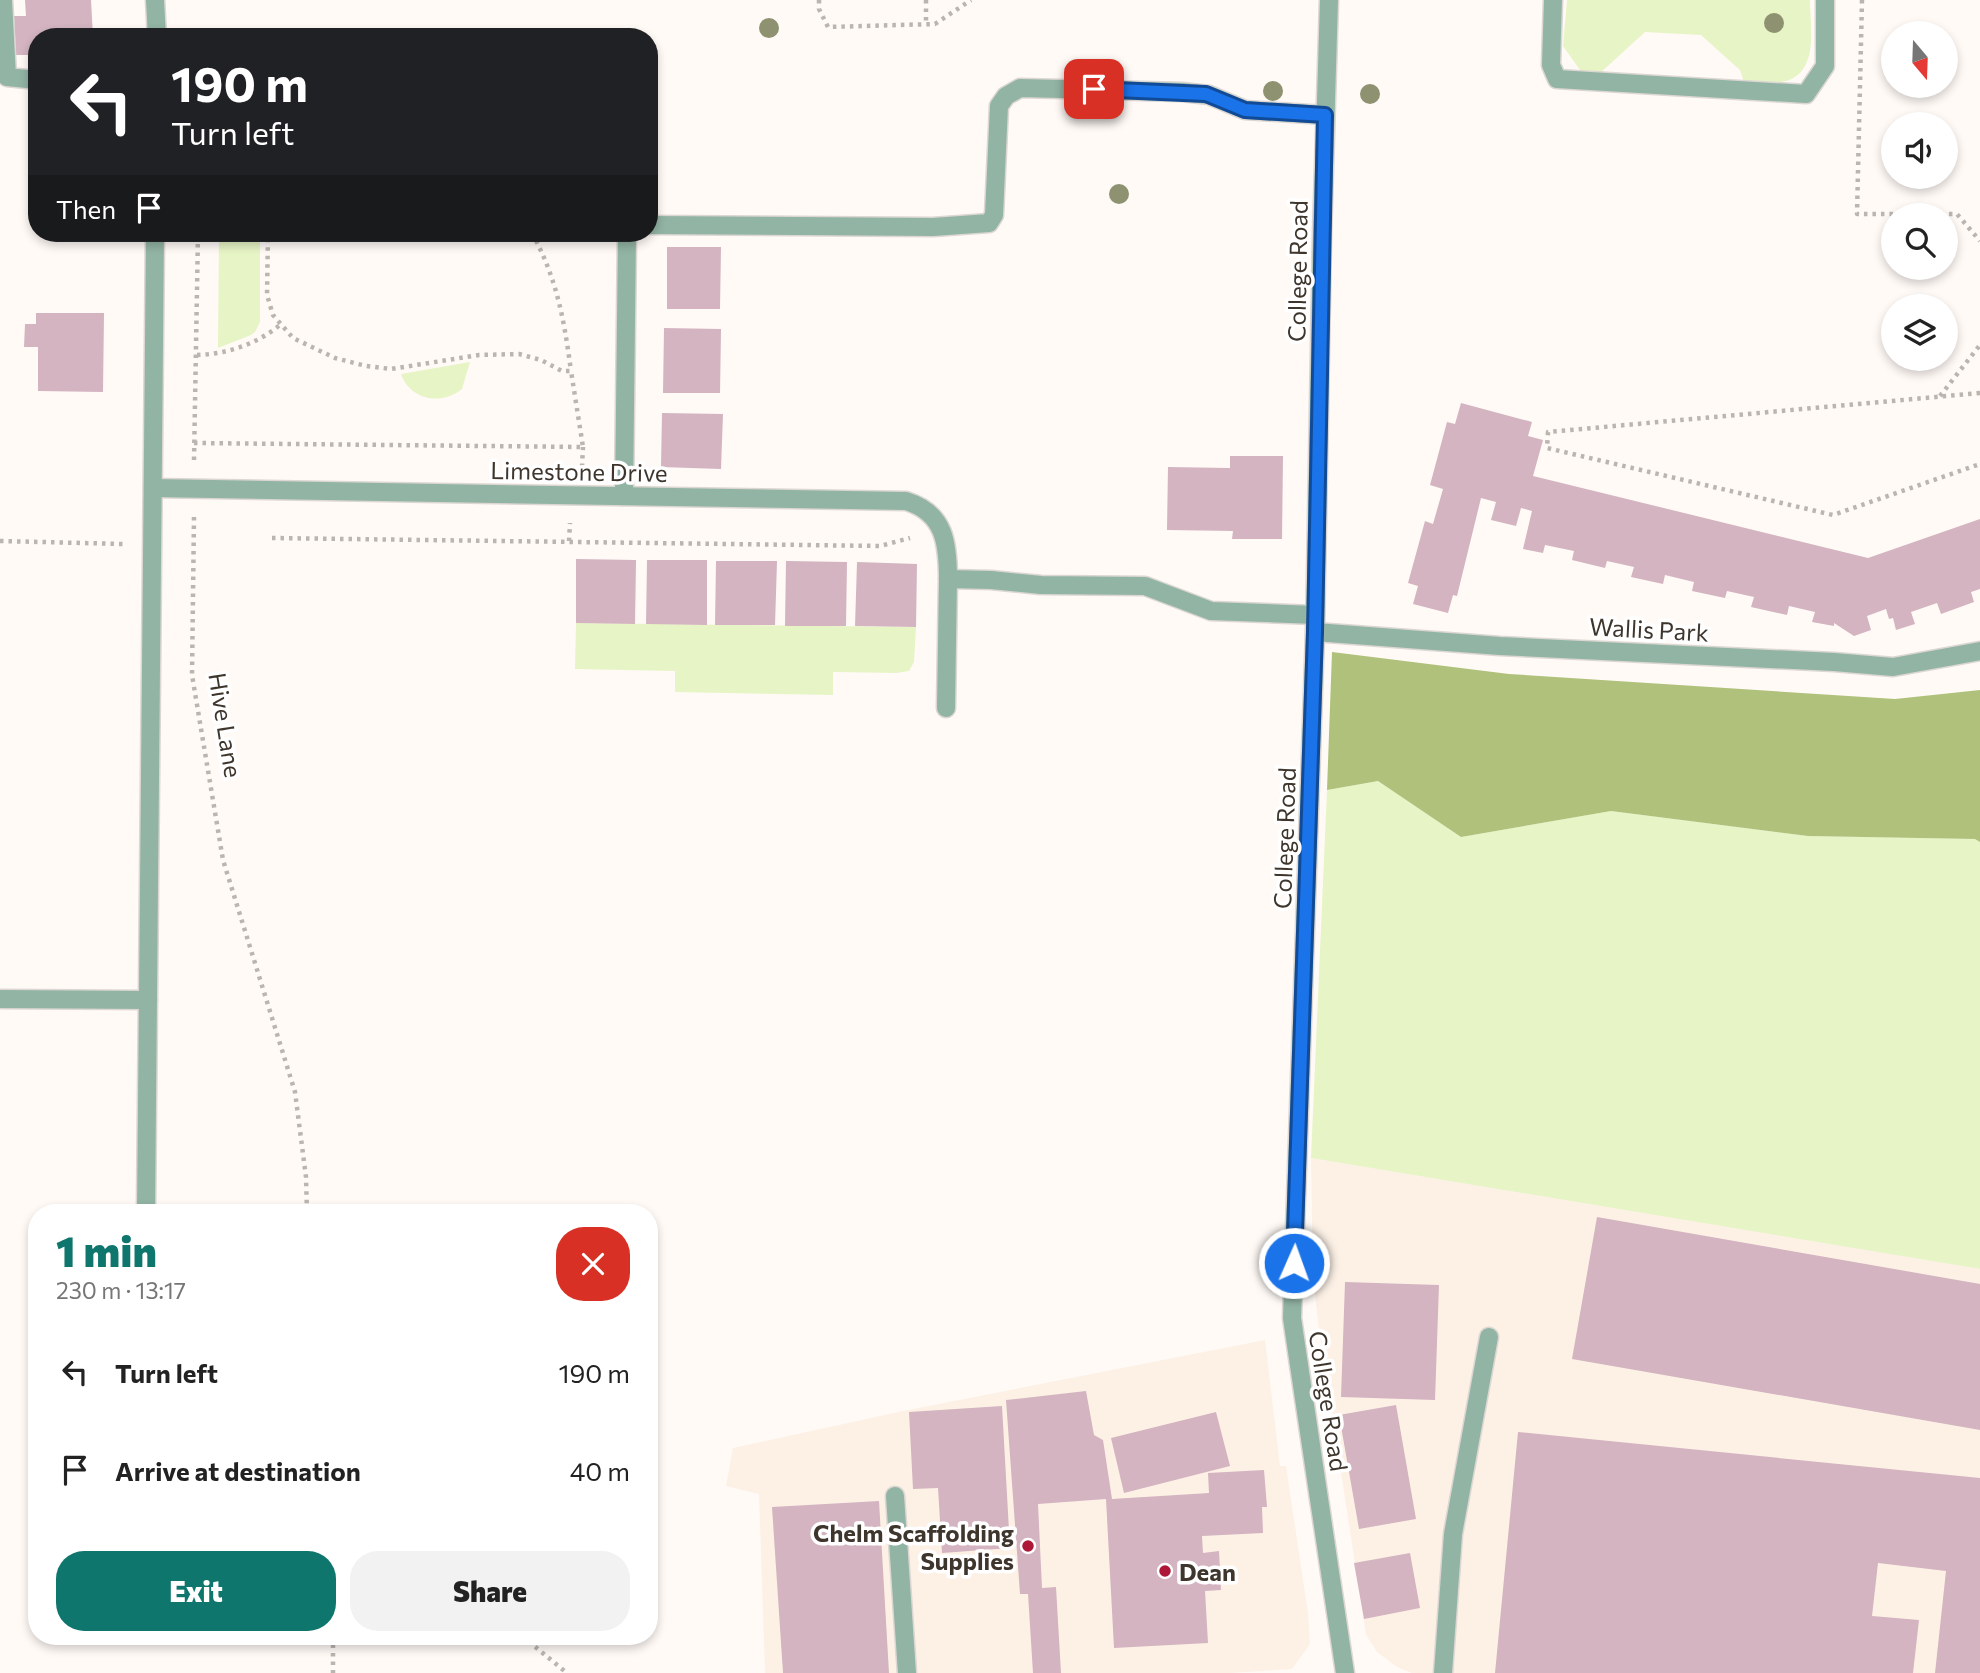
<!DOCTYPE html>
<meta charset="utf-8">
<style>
:root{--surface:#fff;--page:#f2f2f2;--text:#222;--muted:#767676;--accent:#0f766e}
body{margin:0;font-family:Commissioner,sans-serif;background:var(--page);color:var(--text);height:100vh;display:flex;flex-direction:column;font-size:26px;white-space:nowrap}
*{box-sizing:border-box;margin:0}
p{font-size:23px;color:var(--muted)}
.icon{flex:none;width:38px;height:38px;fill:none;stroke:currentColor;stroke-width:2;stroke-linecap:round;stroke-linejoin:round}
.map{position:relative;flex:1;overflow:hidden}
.sheet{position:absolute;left:28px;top:1204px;width:630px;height:441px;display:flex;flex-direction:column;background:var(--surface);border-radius:28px;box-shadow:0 4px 10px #0003}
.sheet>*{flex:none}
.hud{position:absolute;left:28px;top:28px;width:630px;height:214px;border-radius:28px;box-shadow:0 4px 10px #0003;background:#202124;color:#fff;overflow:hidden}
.needle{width:46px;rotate:161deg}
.controls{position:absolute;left:1881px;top:21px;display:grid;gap:14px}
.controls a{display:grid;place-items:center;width:77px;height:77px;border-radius:50%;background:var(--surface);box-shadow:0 4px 10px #0003;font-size:35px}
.pin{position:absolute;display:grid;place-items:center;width:60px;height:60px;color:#fff;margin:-30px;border-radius:14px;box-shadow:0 4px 10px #0006}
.me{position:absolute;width:77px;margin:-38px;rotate:2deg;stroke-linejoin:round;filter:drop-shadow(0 0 5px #0008)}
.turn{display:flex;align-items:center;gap:24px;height:147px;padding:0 28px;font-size:32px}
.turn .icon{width:91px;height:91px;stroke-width:2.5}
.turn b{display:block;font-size:49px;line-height:60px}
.then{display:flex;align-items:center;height:66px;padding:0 28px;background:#0003;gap:14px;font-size:26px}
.round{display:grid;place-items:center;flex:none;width:74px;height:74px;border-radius:28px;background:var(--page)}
.overview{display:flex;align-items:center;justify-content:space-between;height:119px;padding:0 28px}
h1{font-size:42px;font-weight:800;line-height:52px;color:var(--accent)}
.primary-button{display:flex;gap:14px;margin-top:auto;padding:14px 28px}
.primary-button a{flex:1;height:80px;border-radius:28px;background:var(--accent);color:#fff;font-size:28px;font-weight:800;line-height:80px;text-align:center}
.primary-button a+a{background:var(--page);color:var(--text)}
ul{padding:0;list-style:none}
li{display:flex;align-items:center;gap:21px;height:98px;padding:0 28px}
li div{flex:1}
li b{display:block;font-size:26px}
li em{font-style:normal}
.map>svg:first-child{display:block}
</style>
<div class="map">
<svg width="1980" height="1673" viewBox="0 0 1980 1673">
<rect width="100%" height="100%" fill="#fffaf6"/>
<!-- built -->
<g fill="#fdf1e6">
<path d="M1311,1158L1980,1269V1673H1412L1397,1667L1377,1652L1366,1635L1319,1330L1313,1280Z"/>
<path d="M1265,1340L1280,1466H1286L1308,1613L1310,1644L1292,1669L1231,1673H765L759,1494L726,1486L733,1448L903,1411Z"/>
</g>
<!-- green -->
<g fill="#e7f4c5">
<path d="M1567,0H1810C1810,25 1819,68 1789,80C1780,84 1755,82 1744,82L1740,70L1701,35L1645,32L1599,74L1580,70L1563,46Z"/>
<path d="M219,233H260V322L255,332L251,335L218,348Z"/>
<path d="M470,362L462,389C441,406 410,400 401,374Z"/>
<path d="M576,623L916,627L914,662L909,671L896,673L833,672V695L675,692V671L575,669Z"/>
<path d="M1378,781L1461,837L1611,811L1808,836L1975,839L1980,842V1269L1311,1158L1327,790Z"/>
</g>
<!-- forest -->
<path fill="#afc17a" d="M1332,652L1509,674L1895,699L1980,690V842L1975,839L1808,836L1611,811L1461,837L1378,781L1327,790Z"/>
<!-- building -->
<g fill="#d3b4c0">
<path d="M25,0H91L93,37H37V68H30V55H16L14,16H26Z"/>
<path d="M667,247H721L720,309H667Z"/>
<path d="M36,313H104L103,392L38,391V347H24L25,324H36Z"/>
<path d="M664,328L721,329L720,393H663Z"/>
<path d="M1461,403L1532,422L1528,436L1543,440L1533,476L1868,558L1980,519V589L1971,592L1974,602L1941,614L1937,603L1911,612L1915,624L1896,630L1893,618L1889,619L1886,609L1867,616L1871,630L1854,636L1834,623V626L1812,622L1815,612L1789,606L1787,615L1751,607L1754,597L1727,591L1725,598L1692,591L1694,582L1665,575L1663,584L1631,577L1634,567L1607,561L1605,568L1572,560L1574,551L1545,545L1543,553L1523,549L1532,511L1521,508L1516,526L1491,520L1496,502L1481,498L1457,596L1453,595L1448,613L1413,604L1418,586L1408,583L1425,521L1433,524L1443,489L1430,485L1447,422L1455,424Z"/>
<path d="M662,413L723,414L721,469L661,467Z"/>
<path d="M1230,456H1283L1282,539H1232L1233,531L1167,530L1168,467L1230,468Z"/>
<path d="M576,559L636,560L635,624L576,623Z"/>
<path d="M647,560H707V625L646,624Z"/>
<path d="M716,561H777L775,625H715Z"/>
<path d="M786,561L847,562L846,626H785Z"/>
<path d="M857,562L917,564L916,627L855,626Z"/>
<path d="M1597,1217L1980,1284V1430L1572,1359Z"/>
<path d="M1345,1282L1439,1285L1435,1400L1341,1397Z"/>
<path d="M1086,1391L1094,1435L1103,1440L1112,1499L1209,1493L1208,1473L1264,1470L1267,1507H1262L1263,1533L1202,1536L1203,1553L1219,1551L1221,1590L1205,1591L1208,1643L1114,1648L1106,1499L1038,1504L1042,1588L1056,1587L1061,1673H1033L1028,1594H1020L1006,1400Z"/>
<path d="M1396,1405L1416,1519L1359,1529L1339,1415Z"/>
<path d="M1002,1406L1010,1548L942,1553L938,1488L913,1489L909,1412Z"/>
<path d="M1216,1412L1230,1466L1124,1493L1111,1438Z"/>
<path d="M1518,1432L1980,1478V1673H1935L1946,1571L1878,1563L1872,1616L1919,1620L1913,1673H1495Z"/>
<path d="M879,1501L889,1673H783L772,1507Z"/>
<path d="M1410,1553L1420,1608L1364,1619L1354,1563Z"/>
</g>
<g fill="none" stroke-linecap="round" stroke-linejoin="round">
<defs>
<g id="lane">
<path d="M895,1496L907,1673"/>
<path d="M1443,1673L1453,1534L1489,1337"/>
</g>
<g id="street">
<path d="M3,0L7,77L37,80"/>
<path d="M155,0L157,37"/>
<path d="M1329,0L1322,235L1315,632L1292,1318L1345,1673"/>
<path d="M1553,0L1551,65L1557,79L1806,94L1825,66V0"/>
<path d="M649,225L933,227L989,223L994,215L999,106L1006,96L1020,88L1182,92L1209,95L1245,110L1325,115"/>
<path d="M153,488L906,501C945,513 948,544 948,579"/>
<path d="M624,496L627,233"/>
<path d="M1315,632L1500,646L1834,662L1893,667L1980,651"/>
<path d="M946,708L948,579L991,580L1041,585L1145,586L1211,611L1315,615"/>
<path d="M0,999L148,1000"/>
<path d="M146,1213L155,233"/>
</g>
</defs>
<!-- lane casing -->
<use href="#lane" stroke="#dcd7d2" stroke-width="21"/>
<!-- street casing -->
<use href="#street" stroke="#dcd7d2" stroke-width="21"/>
<!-- path -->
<g stroke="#bbb5af" stroke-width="4.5" stroke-dasharray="3.5 5" stroke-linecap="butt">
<path d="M819,0V9L828,27L935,24L971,0"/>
<path d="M926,0V25"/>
<path d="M1862,0L1857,214H1957L1980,241"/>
<path d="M532,233C557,279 564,319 571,371"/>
<path d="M197,355C227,354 257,344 280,325"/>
<path d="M1980,393L1548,432L1547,448L1833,515L1980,464"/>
<path d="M1940,396L1980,345"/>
<path d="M194,443L583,447L571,371H562L541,360L519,354L479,355L391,369L366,366L335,358L293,338L273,315L267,295L268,233"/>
<path d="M194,460L198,233"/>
<path d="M582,467L583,447"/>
<path d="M194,517L192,675L223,860L295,1092L306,1177L307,1213"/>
<path d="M272,538L880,546L910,538"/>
<path d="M0,541L123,544"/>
<path d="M569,541L570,523"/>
<path d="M333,1636V1673"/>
<path d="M522,1636L567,1673"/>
</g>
<!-- lane -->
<use href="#lane" stroke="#92b4a4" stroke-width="18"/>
<!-- street -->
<use href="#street" stroke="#92b4a4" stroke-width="18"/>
</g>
<!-- trees -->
<g fill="#8e9271">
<circle cx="1774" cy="23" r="10"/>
<circle cx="769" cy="28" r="10"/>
<circle cx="1273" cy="91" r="10"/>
<circle cx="1370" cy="94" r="10"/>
<circle cx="1119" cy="194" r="10"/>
</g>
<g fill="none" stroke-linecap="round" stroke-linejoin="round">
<defs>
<path id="route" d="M1094,89L1206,94L1245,110L1325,115L1315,632L1294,1263"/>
</defs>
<!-- route casing -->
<use href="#route" stroke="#114b97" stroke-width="18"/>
<!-- route -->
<use href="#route" stroke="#1a73e8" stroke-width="12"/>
</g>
<!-- markers -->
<g fill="#ad1838" stroke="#fff" stroke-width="2.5">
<circle cx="1028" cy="1546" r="7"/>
<circle cx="1165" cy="1571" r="7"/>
</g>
<g text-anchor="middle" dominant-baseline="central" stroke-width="7" stroke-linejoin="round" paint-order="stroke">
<!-- street labels -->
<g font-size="24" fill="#3e362d" stroke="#fff">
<text transform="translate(1297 271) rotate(-89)">College Road</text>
<text transform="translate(579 471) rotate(1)">Limestone Drive</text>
<text transform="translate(1649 629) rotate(3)">Wallis Park</text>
<text transform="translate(226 725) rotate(81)">Hive Lane</text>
<text transform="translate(1284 838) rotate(-88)">College Road</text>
<text transform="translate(1329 1401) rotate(81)">College Road</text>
</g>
<!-- poi labels -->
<g font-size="24" font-weight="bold" fill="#3e362d" stroke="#fff" text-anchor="end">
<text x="1014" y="1532">Chelm Scaffolding<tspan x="1014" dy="28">Supplies</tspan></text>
<text x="1179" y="1571" text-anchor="start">Dean</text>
</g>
</g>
</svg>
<div class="controls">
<a><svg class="needle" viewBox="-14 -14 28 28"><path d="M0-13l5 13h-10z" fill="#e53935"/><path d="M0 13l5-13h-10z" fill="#767676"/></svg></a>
<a><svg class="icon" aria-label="sound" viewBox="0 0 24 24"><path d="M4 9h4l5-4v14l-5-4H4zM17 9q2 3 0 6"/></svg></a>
<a><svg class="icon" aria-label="search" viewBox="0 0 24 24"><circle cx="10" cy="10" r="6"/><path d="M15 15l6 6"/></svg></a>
<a><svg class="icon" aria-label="layers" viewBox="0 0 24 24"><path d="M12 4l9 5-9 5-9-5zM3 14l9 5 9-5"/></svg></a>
</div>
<div class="pin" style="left:1094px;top:89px;background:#d93025"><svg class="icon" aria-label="arrive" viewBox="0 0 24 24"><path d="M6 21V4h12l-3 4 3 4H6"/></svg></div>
<svg class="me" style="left:1294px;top:1263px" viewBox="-20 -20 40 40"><circle r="17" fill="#1a73e8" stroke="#fff" stroke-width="3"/><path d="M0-11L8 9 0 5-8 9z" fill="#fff"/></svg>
<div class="hud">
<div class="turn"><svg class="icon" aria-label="left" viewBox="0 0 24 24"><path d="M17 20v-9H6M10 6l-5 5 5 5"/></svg><div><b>190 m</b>Turn left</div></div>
<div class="then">Then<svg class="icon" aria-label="arrive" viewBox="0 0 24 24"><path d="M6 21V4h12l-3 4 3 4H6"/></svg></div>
</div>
<section class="sheet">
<div class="overview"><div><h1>1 min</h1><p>230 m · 13:17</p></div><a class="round" style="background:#d93025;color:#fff"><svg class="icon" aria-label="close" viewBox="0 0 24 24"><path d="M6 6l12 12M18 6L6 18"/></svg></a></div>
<ul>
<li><svg class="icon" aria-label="left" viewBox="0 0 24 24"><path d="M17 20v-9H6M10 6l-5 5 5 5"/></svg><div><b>Turn left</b></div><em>190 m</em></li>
<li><svg class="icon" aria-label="arrive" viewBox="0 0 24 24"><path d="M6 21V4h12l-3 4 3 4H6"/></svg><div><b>Arrive at destination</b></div><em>40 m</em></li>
</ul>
<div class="primary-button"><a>Exit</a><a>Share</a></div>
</section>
</div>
